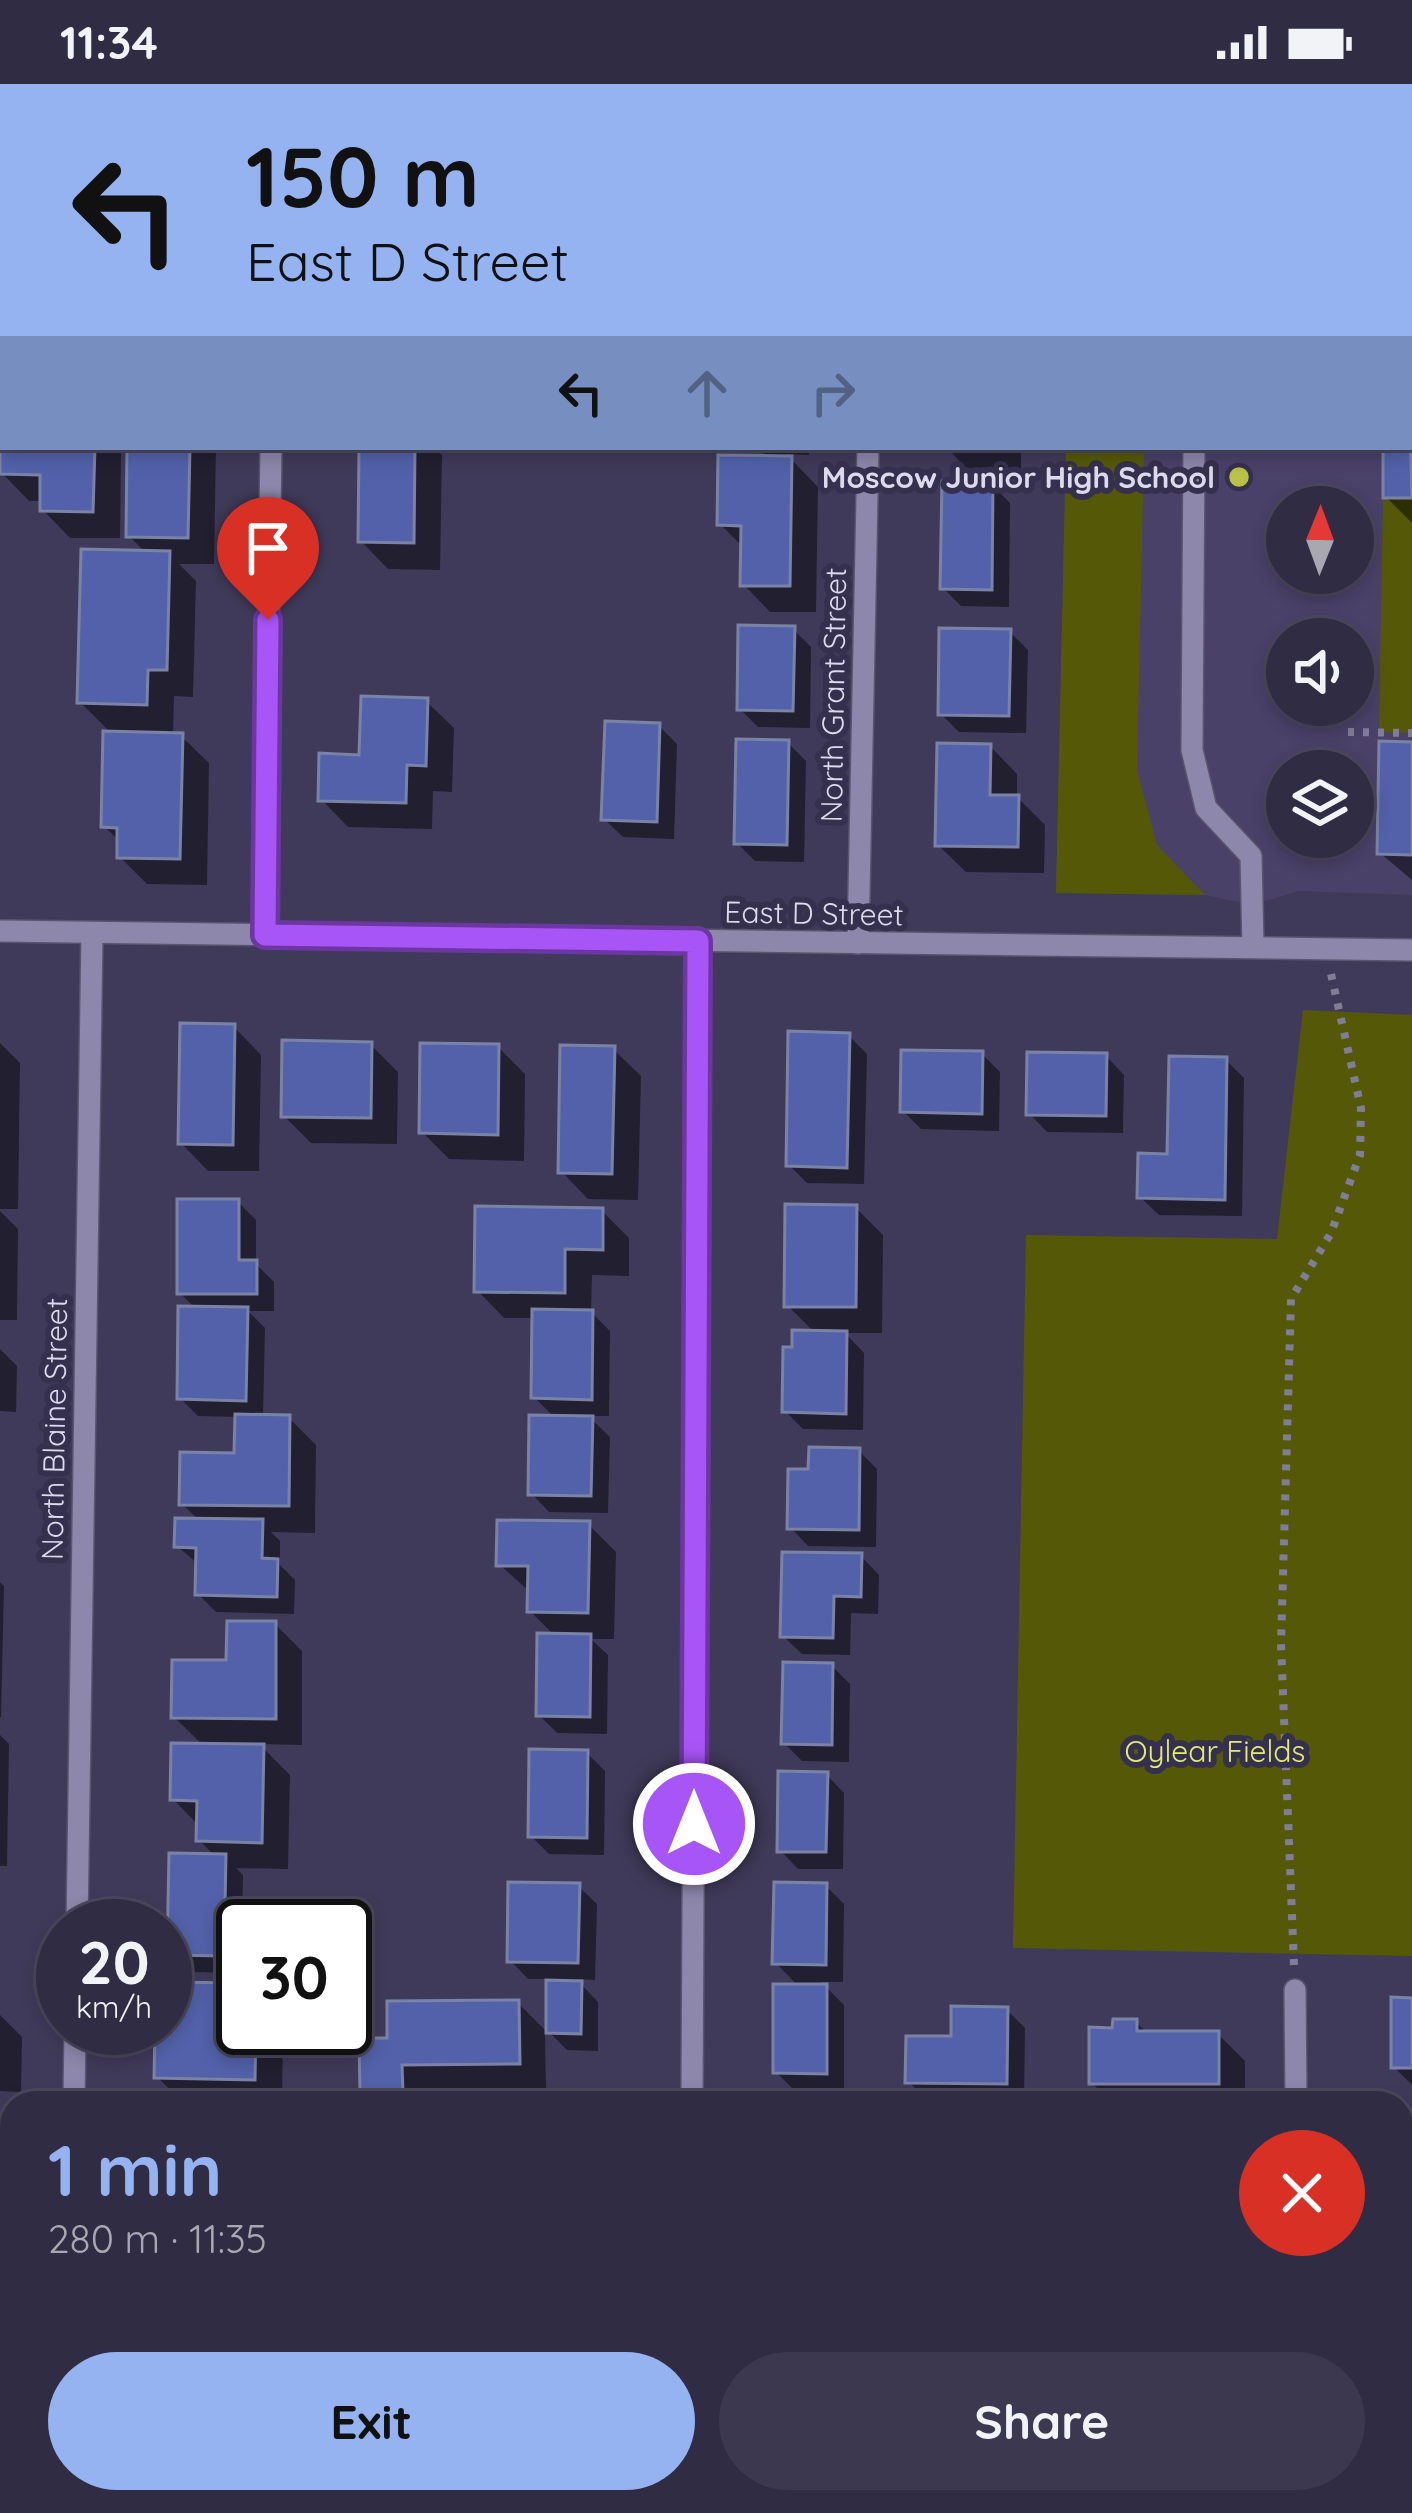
<!DOCTYPE html>
<meta charset="utf-8">
<style>
:root{--surface:#302c44;--page:#3c384f;--text:#f1f3f6;--muted:#a8a7b2;--line:#4b485d;--accent:#95b2f1}
body{margin:0;font-family:Quicksand,sans-serif;background:var(--page);color:var(--text);height:100vh;display:flex;flex-direction:column;font-size:45px;white-space:nowrap}
*{box-sizing:border-box;margin:0}
p{font-size:39px;color:var(--muted)}
.icon{flex:none;width:66px;height:66px;fill:none;stroke:currentColor;stroke-width:2;stroke-linecap:round;stroke-linejoin:round}
.map{position:relative;flex:1;overflow:hidden}
.sheet{position:absolute;left:0px;top:2007px;width:1413px;height:423px;display:flex;flex-direction:column;background:var(--surface);border-radius:36px 36px 0 0;box-shadow:0 6px 18px #0003,0 0 0 3px var(--line)}
.sheet>*{flex:none}
.guide{position:absolute;left:0px;top:0px;width:1413px;height:366px;box-shadow:0 6px 18px #0003,0 0 0 3px var(--line);background:#95b2f1;color:#111;overflow:hidden}
.needle{width:78px;rotate:1deg}
.controls{position:absolute;left:1266px;top:402px;display:grid;gap:24px}
.controls a{display:grid;place-items:center;width:108px;height:108px;border-radius:50%;background:var(--surface);box-shadow:0 6px 18px #0003,0 0 0 3px var(--line);font-size:60px}
.speed{position:absolute;left:36px;top:1815px;display:flex;gap:24px;font-size:60px;font-weight:700;text-align:center}
.speed>*{display:grid;place-content:center;width:156px;height:156px;border-radius:50%;background:var(--surface);box-shadow:0 6px 18px #0003,0 0 0 3px var(--line);line-height:1}
.speed small{font-size:30px;font-weight:400}
.speed .limit{border:6px solid #111;border-radius:18px;background:#fff;color:#111}
.pin{position:absolute;display:grid;place-items:center;width:102px;height:102px;color:#fff;margin:-123px -51px;border-radius:50% 50% 50% 0;rotate:-45deg;box-shadow:0 0 12px #0007}
.pin .icon{rotate:45deg}
.me{position:absolute;width:132px;margin:-66px;rotate:0deg;stroke-linejoin:round;filter:drop-shadow(0 0 9px #0008)}
.turn{display:flex;align-items:center;gap:42px;height:252px;padding:0 48px;font-size:54px}
.turn .icon{width:156px;height:156px;stroke-width:2.5}
.turn b{display:block;font-size:84px;line-height:102px}
.lanes{display:flex;align-items:center;height:114px;padding:0 48px;background:#0003;justify-content:center;gap:60px;direction:ltr}
.lanes .off{opacity:.35}
.round{display:grid;place-items:center;flex:none;width:126px;height:126px;border-radius:63px;background:var(--page)}
.summary{display:flex;align-items:center;justify-content:space-between;height:204px;padding:0 48px}
h1{font-size:72px;font-weight:700;line-height:90px;color:var(--accent)}
.cta{display:flex;gap:24px;margin-top:auto;padding:24px 48px}
.cta a{flex:1;height:138px;border-radius:72px;background:var(--accent);color:#111;font-size:48px;font-weight:700;line-height:138px;text-align:center}
.cta a+a{background:var(--page);color:var(--text)}
.status{display:flex;justify-content:space-between;align-items:center;height:84px;padding:0 60px;background:var(--surface);direction:ltr}
.status svg{height:33px;fill:currentColor}
.map>svg:first-child{display:block}
</style>
<div class="status"><b>11:34</b><svg viewBox="0 0 49 12"><path d="M0 12V9h3v3zM5 12V6h3v6zM10 12V3h3v9zM15 12V0h3v12zM26 1h20v11H26zM47 4h2v5h-2z"/></svg></div>
<div class="map">
<svg width="1412" height="2429" viewBox="0 0 1412 2429">
<rect width="100%" height="100%" fill="#403a5a"/>
<!-- built -->
<path fill="#494168" fill-rule="evenodd" d="M1074,0H1412V811L1299,807L1252,821L1205,811L1056,809L1066,363H1410V3ZM1287,423H1353V489H1287ZM1287,555H1353V621H1287ZM1287,687H1353V753H1287Z"/>
<!-- green -->
<g fill="#555907">
<path d="M1066,363H1144L1137,686L1157,761L1205,811L1056,809Z"/>
<path d="M1383,414H1412V649L1379,648Z"/>
<path d="M1303,926L1412,931V1872L1013,1864L1026,1151L1277,1155Z"/>
</g>
<!-- shadow -->
<g fill="#0007">
<rect x="571" y="0" width="99" height="3"/>
<path d="M711,0H825L826,3H711Z"/>
<rect x="955" y="0" width="71" height="3"/>
<path d="M1343,0H1412V64L1410,3Z"/>
<path d="M0,93H3V155L0,152Z"/>
<rect x="1410" y="126" width="2" height="154"/>
<path d="M3,335V363H115L121,370L120,454H70L43,426V417H29L2,389Z"/>
<path d="M1410,343H1412V439L1386,413V363H1410Z"/>
<path d="M131,363H216L214,480H179L196,497L193,613L174,612L173,651L181,652L209,679L207,801L147,800L120,773V758L104,742L112,650L80,618L146,469L129,452Z"/>
<path d="M362,363H434L442,371L440,486L388,485L361,457Z"/>
<path d="M757,363H809V371L786,370L818,403L816,528H770L743,500L744,464L720,440L769,375Z"/>
<path d="M947,363H1021V385L965,384Z"/>
<path d="M992,401L1010,419L1009,523L961,522L943,504Z"/>
<path d="M793,545L811,563L810,644L758,643L740,625Z"/>
<path d="M1010,548L1028,566L1026,649L959,648L941,630Z"/>
<path d="M426,617L454,644L452,708L433,707L432,745L348,743L321,715Z"/>
<path d="M659,642L677,660L674,755L623,753L604,735Z"/>
<path d="M788,659L806,677L804,778L755,777L737,759Z"/>
<path d="M1412,661V796L1380,769Z"/>
<path d="M990,662L1017,690V713L1045,741L1044,789L966,788L938,761Z"/>
<path d="M234,943L261,971L259,1087H208L181,1059Z"/>
<path d="M849,952L867,970L864,1100L807,1099L789,1081Z"/>
<path d="M0,959L20,979L18,1125H0Z"/>
<path d="M371,961L398,988L397,1060L311,1059L284,1032Z"/>
<path d="M498,963L525,990L524,1077L449,1075L422,1048Z"/>
<path d="M613,965L641,992L638,1116L588,1115L561,1087Z"/>
<path d="M982,970L1000,988L999,1047L921,1045L903,1027Z"/>
<path d="M1106,972L1124,991L1123,1049L1047,1048L1029,1029Z"/>
<path d="M1226,976L1244,994L1242,1132L1159,1131L1140,1113L1170,1073Z"/>
<path d="M238,1118L256,1136V1180L274,1198V1227H248L265,1244L263,1333L289,1334L316,1361L315,1449L271,1448L280,1457V1481L295,1496L294,1530L216,1528L198,1510V1480L177,1462L200,1437L182,1420L237,1372L238,1333L198,1332L180,1314L196,1225L180,1209Z"/>
<path d="M856,1124L883,1151L882,1249H845L864,1269L863,1346L803,1345L785,1327L795,1266L816,1250L787,1221Z"/>
<path d="M0,1127L18,1145L17,1236H0Z"/>
<path d="M602,1127L629,1154V1192L592,1191L591,1228L610,1247L609,1332H588L610,1353L608,1429L549,1428L531,1409L555,1334L534,1313L535,1234H504L477,1206Z"/>
<path d="M0,1265L17,1282L16,1328L0,1327Z"/>
<path d="M859,1367L877,1385L876,1463L808,1462L790,1443L811,1388Z"/>
<path d="M588,1440L616,1468L614,1555H591L608,1571L607,1650L557,1649L539,1631L556,1553L530,1527V1508L499,1480Z"/>
<path d="M861,1472L879,1491L878,1530L851,1529L850,1571L802,1570L783,1552Z"/>
<path d="M0,1498L4,1502L1,1633H0Z"/>
<path d="M275,1540L302,1567V1661L259,1660L290,1691L288,1785L236,1784L243,1791L241,1889L189,1888L170,1870L216,1773L199,1756V1742L173,1715L204,1662L174,1633Z"/>
<path d="M832,1582L850,1600L849,1678L802,1677L784,1659Z"/>
<path d="M0,1651L9,1660L7,1782H0Z"/>
<path d="M587,1669L605,1687L604,1771L549,1770L531,1752Z"/>
<path d="M826,1690L844,1709L843,1785H798L780,1766Z"/>
<path d="M578,1802L597,1820L595,1896L576,1895L598,1918V1967L567,1966L549,1948L550,1895H528L510,1876Z"/>
<path d="M826,1802L844,1820L843,1898H821L844,1921V2007L794,2006L776,1988L799,1903L776,1879Z"/>
<path d="M165,1901L243,1902V1944H283L282,2019H184L157,1993L158,1944H165Z"/>
<path d="M1412,1917V2001L1394,1983Z"/>
<path d="M518,1919L545,1946L546,2007H428V2019H375L363,2007L390,1957Z"/>
<path d="M1007,1926L1025,1944L1024,2017L927,2016L908,1997L954,1955Z"/>
<path d="M0,1931L22,1953L21,2008L0,2007Z"/>
<path d="M1136,1938L1148,1950H1218L1245,1977V2019H1112L1092,1999L1115,1947Z"/>
<path d="M1401,2163H1412V2429H1387L1380,2418H1401V2341H1406L1401,2336Z"/>
<path d="M0,2164L8,2172L6,2248H0Z"/>
<path d="M167,2418H248L259,2429H167Z"/>
<path d="M488,2418H605V2429H499Z"/>
<rect x="772" y="2418" width="66" height="11"/>
<path d="M1123,2418H1232V2429H1126Z"/>
</g>
<!-- building -->
<g fill="#5261a9" stroke="#7a83a6" stroke-width="3">
<path d="M0,321L3,363H95L93,428L40,427V391L0,390Z"/>
<path d="M1410,340L1412,414H1383V363H1410Z"/>
<path d="M127,363H190L188,454L126,453Z"/>
<path d="M359,363H415L414,459L358,458Z"/>
<path d="M718,371L792,372L790,502H740L741,442L717,441Z"/>
<path d="M942,397L993,398L992,506L940,505Z"/>
<path d="M81,465L170,467L167,586H148L147,621L77,619Z"/>
<path d="M738,541L795,542L793,627L737,626Z"/>
<path d="M939,544L1011,545L1009,632L938,631Z"/>
<path d="M361,612L428,614L426,682L407,681L406,719L318,717L319,669L359,671Z"/>
<path d="M605,637L660,639L657,738L601,736Z"/>
<path d="M103,647L183,649L180,775L117,774V744L101,743Z"/>
<path d="M736,655L789,656L787,761L734,760Z"/>
<path d="M1379,657L1412,658V771L1377,770Z"/>
<path d="M937,659L991,660L990,711H1019L1018,763L935,762Z"/>
<path d="M180,939L235,940L233,1061L178,1060Z"/>
<path d="M788,947L850,949L847,1084L786,1082Z"/>
<path d="M282,956L372,958L371,1034L281,1033Z"/>
<path d="M420,959L499,960L498,1051L419,1049Z"/>
<path d="M560,961L615,962L612,1090L558,1089Z"/>
<path d="M901,966L983,967L982,1030L900,1028Z"/>
<path d="M1027,968L1107,969L1106,1032L1026,1031Z"/>
<path d="M1169,972L1227,973L1225,1116L1137,1114L1138,1069L1167,1070Z"/>
<path d="M177,1115H239V1176H257V1210H177Z"/>
<path d="M785,1120L857,1121L856,1223H784Z"/>
<path d="M475,1122L603,1124V1166L565,1165V1209L474,1208Z"/>
<path d="M178,1222L248,1223L246,1317L177,1315Z"/>
<path d="M532,1225L593,1226L592,1316L531,1314Z"/>
<path d="M792,1246L847,1247L846,1330L782,1328L783,1263H792Z"/>
<path d="M235,1330L290,1331L289,1422L179,1421L180,1368L234,1369Z"/>
<path d="M529,1331L593,1332L591,1412L528,1411Z"/>
<path d="M809,1363L860,1364L859,1446L787,1445L788,1385H808Z"/>
<path d="M175,1434L263,1435L262,1474L278,1475L277,1513L195,1511L196,1464L174,1463Z"/>
<path d="M497,1436L590,1437L588,1529L527,1528L528,1482H496Z"/>
<path d="M782,1468L862,1469L861,1513L834,1512L833,1554L780,1553Z"/>
<path d="M227,1537H276V1635L171,1634L172,1576H226Z"/>
<path d="M537,1549L591,1550L590,1633L536,1632Z"/>
<path d="M783,1578L833,1579L832,1661L781,1660Z"/>
<path d="M171,1659L264,1660L262,1759L196,1757L197,1717L170,1716Z"/>
<path d="M529,1665L588,1666L587,1754L528,1753Z"/>
<path d="M778,1687L828,1688L826,1768H777Z"/>
<path d="M169,1769L226,1770L224,1872L167,1871Z"/>
<path d="M508,1798L580,1799L578,1879L507,1878Z"/>
<path d="M774,1798L827,1799L826,1881L772,1880Z"/>
<path d="M546,1896L582,1897L581,1950L546,1949Z"/>
<path d="M165,1898L243,1899V1944H256L255,1996L154,1994L155,1944H165Z"/>
<path d="M773,1900H827V1990L773,1989Z"/>
<path d="M1391,1913L1412,1914V1984H1391Z"/>
<path d="M519,1916L520,1980L402,1981L403,2008H360L359,1954H387V1917Z"/>
<path d="M951,1922L1008,1923L1007,2000L905,1999L906,1952H951Z"/>
<path d="M1113,1935H1137V1947H1219V2000H1089V1943L1112,1944Z"/>
<rect x="1401" y="2160" width="11" height="158"/>
<path d="M1401,2338H1412V2424L1377,2423V2418H1401Z"/>
<rect x="164" y="2418" width="72" height="11"/>
<rect x="529" y="2418" width="50" height="11"/>
<path d="M769,2418H821L820,2429H769Z"/>
<path d="M1120,2418H1215L1214,2429L1120,2428Z"/>
</g>
<g fill="none" stroke-linecap="round" stroke-linejoin="round">
<defs>
<g id="minor">
<path d="M274,3H413"/>
<path d="M875,3V0"/>
<path d="M1200,3V0"/>
<path d="M0,226H3"/>
<path d="M1194,363L1192,666L1206,724L1251,772L1253,863"/>
<path d="M0,847L1412,866"/>
<path d="M264,851L271,363"/>
<path d="M858,859L868,363"/>
<path d="M77,1842L92,849"/>
<path d="M1295,1906L1296,2019"/>
<path d="M74,2019L75,1944"/>
<path d="M692,2019L698,857"/>
<path d="M0,2054H12"/>
<path d="M1401,2068H1412"/>
<path d="M74,2429V2418"/>
<path d="M687,2429V2418"/>
<path d="M1294,2429L1295,2418"/>
</g>
</defs>
<!-- minor casing -->
<use href="#minor" stroke="#5a556f" stroke-width="24"/>
<!-- path -->
<g stroke="#817c97" stroke-width="8" stroke-dasharray="6 9" stroke-linecap="butt">
<path d="M1410,87H1412"/>
<path d="M1348,648L1412,649"/>
<path d="M1294,1881L1281,1560L1291,1215L1331,1149L1360,1071L1361,1024L1331,890"/>
</g>
<!-- minor -->
<use href="#minor" stroke="#8d87ab" stroke-width="21"/>
</g>
<g fill="none" stroke-linecap="round" stroke-linejoin="round">
<defs>
<path id="route" d="M268,536L265,851L698,857L694,1740"/>
</defs>
<!-- route casing -->
<use href="#route" stroke="#6d37a1" stroke-width="30"/>
<!-- route -->
<use href="#route" stroke="#a855f7" stroke-width="21"/>
</g>
<!-- markers -->
<circle fill="#b9c146" stroke="#36304f" stroke-width="4.5" cx="1239" cy="393" r="12"/>
<g text-anchor="middle" dominant-baseline="central" stroke-width="12" stroke-linejoin="round" paint-order="stroke">
<!-- poi labels -->
<g font-size="30" font-weight="bold" fill="#dddaee" stroke="#36304f" text-anchor="end">
<text x="1215" y="393">Moscow Junior High School</text>
</g>
<!-- street labels -->
<g font-size="30" fill="#dddaee" stroke="#36304f">
<text transform="translate(833 611) rotate(-89)">North Grant Street</text>
<text transform="translate(814 829) rotate(1)">East D Street</text>
<text transform="translate(54 1345) rotate(-89)">North Blaine Street</text>
</g>
<!-- park labels -->
<g font-size="30" fill="#e2eb72" stroke="#36304f">
<text x="1215" y="1667">Oylear Fields</text>
</g>
</g>
</svg>
<div class="controls">
<a><svg class="needle" viewBox="-14 -14 28 28"><path d="M0-13l5 13h-10z" fill="#e53935"/><path d="M0 13l5-13h-10z" fill="#a8a7b2"/></svg></a>
<a><svg class="icon" aria-label="sound" viewBox="0 0 24 24"><path d="M4 9h4l5-4v14l-5-4H4zM17 9q2 3 0 6"/></svg></a>
<a><svg class="icon" aria-label="layers" viewBox="0 0 24 24"><path d="M12 4l9 5-9 5-9-5zM3 14l9 5 9-5"/></svg></a>
</div>
<div class="speed"><div>20<small>km/h</small></div><div class="limit">30</div></div>
<div class="pin" style="left:268px;top:536px;background:#d93025"><svg class="icon" aria-label="arrive" viewBox="0 0 24 24"><path d="M6 21V4h12l-3 4 3 4H6"/></svg></div>
<svg class="me" style="left:694px;top:1740px" viewBox="-20 -20 40 40"><circle r="17" fill="#a855f7" stroke="#fff" stroke-width="3"/><path d="M0-11L8 9 0 5-8 9z" fill="#fff"/></svg>
<div class="guide">
<div class="turn"><svg class="icon" aria-label="left" viewBox="0 0 24 24"><path d="M17 20v-9H6M10 6l-5 5 5 5"/></svg><div><b>150 m</b>East D Street</div></div>
<div class="lanes"><svg class="icon" aria-label="left" viewBox="0 0 24 24"><path d="M17 20v-9H6M10 6l-5 5 5 5"/></svg><svg class="icon off" aria-label="ahead" viewBox="0 0 24 24"><path d="M12 20V5M6 11l6-6 6 6"/></svg><svg class="icon off" aria-label="right" viewBox="0 0 24 24"><path d="M7 20v-9h11M14 6l5 5-5 5"/></svg></div>
</div>
<section class="sheet">
<div class="summary"><div><h1>1 min</h1><p>280 m · 11:35</p></div><a class="round" style="background:#d93025;color:#fff"><svg class="icon" aria-label="close" viewBox="0 0 24 24"><path d="M6 6l12 12M18 6L6 18"/></svg></a></div>
<div class="cta"><a>Exit</a><a>Share</a></div>
</section>
</div>
